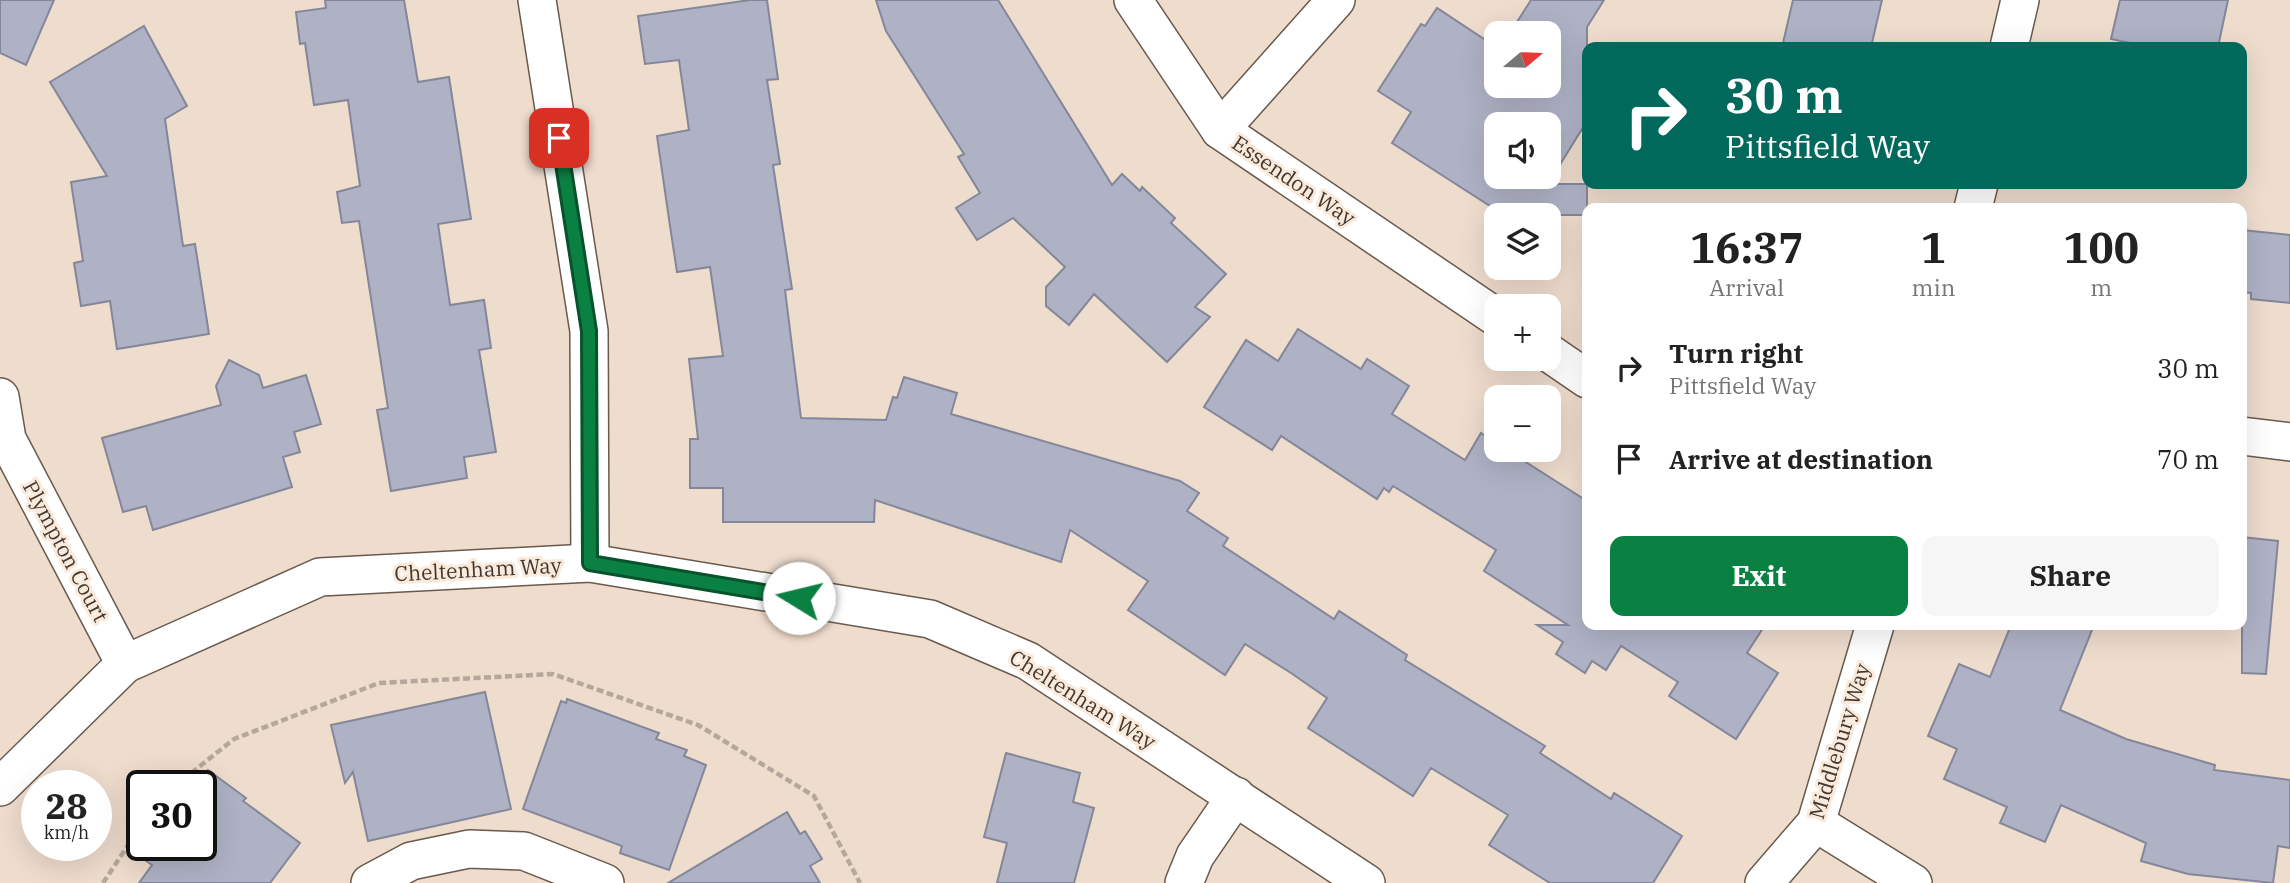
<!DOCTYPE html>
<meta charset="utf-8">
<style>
:root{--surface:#fff;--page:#f6f6f6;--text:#222;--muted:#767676;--accent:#0b8043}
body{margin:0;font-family:"IBM Plex Serif",serif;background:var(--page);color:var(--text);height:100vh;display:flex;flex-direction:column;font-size:26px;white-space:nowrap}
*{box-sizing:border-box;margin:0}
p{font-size:23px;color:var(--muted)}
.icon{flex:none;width:38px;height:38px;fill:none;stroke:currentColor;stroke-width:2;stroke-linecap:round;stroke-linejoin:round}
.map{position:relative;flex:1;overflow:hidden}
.panel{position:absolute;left:1582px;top:203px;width:665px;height:427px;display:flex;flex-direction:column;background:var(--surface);border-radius:14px;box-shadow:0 7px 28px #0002}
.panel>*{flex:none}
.top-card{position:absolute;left:1582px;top:42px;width:665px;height:147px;border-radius:14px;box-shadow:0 7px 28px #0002;background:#00695c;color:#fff;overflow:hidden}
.needle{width:46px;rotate:71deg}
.fabs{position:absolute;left:1484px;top:21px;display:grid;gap:14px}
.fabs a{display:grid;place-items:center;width:77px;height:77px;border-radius:14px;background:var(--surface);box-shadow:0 7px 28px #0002;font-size:35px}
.speed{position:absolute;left:21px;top:770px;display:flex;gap:14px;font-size:35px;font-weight:700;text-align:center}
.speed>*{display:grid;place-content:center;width:91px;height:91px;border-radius:50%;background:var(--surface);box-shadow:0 7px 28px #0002;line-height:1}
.speed small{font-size:18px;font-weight:400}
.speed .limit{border:4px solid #111;border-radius:10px;background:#fff;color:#111}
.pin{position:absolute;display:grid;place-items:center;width:60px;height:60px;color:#fff;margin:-30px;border-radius:14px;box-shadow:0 4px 10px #0006}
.me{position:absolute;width:77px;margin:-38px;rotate:279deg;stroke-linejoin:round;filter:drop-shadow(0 0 5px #0008)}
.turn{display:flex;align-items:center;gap:24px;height:147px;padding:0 28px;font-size:32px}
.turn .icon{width:91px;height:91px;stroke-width:2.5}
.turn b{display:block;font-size:49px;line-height:60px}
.eta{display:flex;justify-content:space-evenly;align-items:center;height:119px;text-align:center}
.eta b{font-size:42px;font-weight:700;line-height:49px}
.action{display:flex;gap:14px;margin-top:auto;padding:14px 28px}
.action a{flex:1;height:80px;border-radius:14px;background:var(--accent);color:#fff;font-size:28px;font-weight:700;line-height:80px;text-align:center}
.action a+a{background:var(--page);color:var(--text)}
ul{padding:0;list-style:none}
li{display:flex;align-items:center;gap:21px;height:91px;padding:0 28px}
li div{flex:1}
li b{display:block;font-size:26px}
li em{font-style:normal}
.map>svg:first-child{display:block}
</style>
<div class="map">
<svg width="2290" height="883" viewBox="0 0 2290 883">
<rect width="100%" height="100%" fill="#eedccd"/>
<!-- building -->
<g fill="#afb1c5" stroke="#848799" stroke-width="2" fill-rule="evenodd">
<path d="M0,0H54L26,65L0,53Z"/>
<path d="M325,0H404L418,82L449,77L471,219L438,224L450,305L484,300L491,348L479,350L496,452L464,457L467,478L391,491L377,410L388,408L359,221L342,223L337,192L360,186L348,100L314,105L305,43L300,44L296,12L326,8Z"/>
<path d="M750,0H767L778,79L767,80L780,164L773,165L792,289L785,290L801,418L886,420L893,397L897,398L904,377L957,393L951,414L1180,481L1199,493L1187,511L1228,538L1223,546L1334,619L1339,611L1407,655L1405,660L1545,746L1540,753L1611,799L1614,793L1682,836L1653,883H1550L1489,845L1508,815L1431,768L1413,796L1308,728L1327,698L1291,673L1245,644L1225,675L1128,610L1148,581L1070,530L1061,562L875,500L874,522H723V488H690V439H698L689,359L723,356L710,267L677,272L670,226L657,136L689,130L679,60L645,64L638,16Z"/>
<path d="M876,0H998L1112,185L1122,174L1140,191L1142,187L1175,218L1171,223L1226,274L1195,307L1210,317L1167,362L1094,294L1069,325L1046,306V287L1065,267L1013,218L977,240L956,208L980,193L958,157L964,154L886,31Z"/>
<path d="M1531,0H1604L1587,27V121L1548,184H1587V215H1504L1392,143L1411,112L1378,91L1421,24L1425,26L1437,8L1496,47V86H1549V33H1510ZM1496,124H1549V177H1496Z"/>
<path d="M1793,0H1882L1871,47H1803L1783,43Z"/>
<path d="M2120,0H2228L2218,47H2149L2111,39Z"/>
<path d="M144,26L187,106L165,119L183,246L195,244L209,334L117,349L110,301L81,306L74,263L83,261L71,182L107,176L50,82Z"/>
<path d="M2242,230L2290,235V303L2251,299V293L2242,292Z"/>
<path d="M1298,329L1361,369L1367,359L1409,386L1392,414L1465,460L1481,433L1496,443V450H1507L1587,501V625H1765L1747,653L1778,673L1736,739L1669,696L1678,682L1621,646L1606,670L1592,661L1585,673L1556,654L1563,642L1537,625H1568L1484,571L1496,550L1393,486L1389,492L1384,488L1377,499L1281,436L1272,450L1204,407L1246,340L1278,361Z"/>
<path d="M229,360L259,375L263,388L306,375L321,424L294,432L300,452L283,457L292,487L153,530L146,506L123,512L102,438L221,405L216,386Z"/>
<path d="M2242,537L2278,541L2266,674L2242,673Z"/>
<path d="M2011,625H2094L2060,710L2126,739L2215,765L2214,770L2290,780V848L2278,846L2273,883L2188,874L2141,861L2146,843L2061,805L2045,842L2000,823L2007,807L1944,779L1957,749L1928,736L1959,664L1990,677Z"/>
<path d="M485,692L511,809L368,841L353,772L345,783L331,725Z"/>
<path d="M567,699L659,733L656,739L687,750L684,756L706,765L669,870L620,853L622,846L523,809L561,701L566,703Z"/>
<path d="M1006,753L1080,773L1073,802L1094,808L1074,883H997L1007,843L984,837Z"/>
<path d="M208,770L246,798L243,801L300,843L270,883H139L152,865L142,858L151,845H201V786H196Z"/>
<path d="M787,812L800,834L805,831L822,859L810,866L820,883H668Z"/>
</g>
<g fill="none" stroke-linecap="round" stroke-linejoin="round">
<defs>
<g id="minor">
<path d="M537,0L589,331L590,563"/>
<path d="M1133,0L1220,130L1496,317"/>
<path d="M2009,47L2020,0"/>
<path d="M1220,130L1336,0"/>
<path d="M1973,208L1979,184"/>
<path d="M1549,353L1587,379"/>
<path d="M0,397L7,439L125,664"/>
<path d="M2242,436L2290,442"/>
<path d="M0,787L125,664L320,577L590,563L930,619L1028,661L1366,883"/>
<path d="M1816,823L1913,883"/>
<path d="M370,883L411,861L469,849L524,851L605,883"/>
<path d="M1184,883L1195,856L1236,796"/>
<path d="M1764,883L1816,823L1875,625"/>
</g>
</defs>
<!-- minor casing -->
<use href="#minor" stroke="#695a4d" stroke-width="40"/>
<!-- path -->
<g stroke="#b5a79b" stroke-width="4.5" stroke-dasharray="7 3.5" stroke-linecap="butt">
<path d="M175,786L234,739L379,683L553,674L698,725L814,796L860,883"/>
<path d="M103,883L142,824"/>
</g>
<!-- minor -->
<use href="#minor" stroke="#fff" stroke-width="37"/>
</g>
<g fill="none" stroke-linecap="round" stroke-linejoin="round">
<defs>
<path id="route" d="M559,138L589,331L590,563L799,598"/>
</defs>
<!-- route casing -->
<use href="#route" stroke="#07532c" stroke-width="18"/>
<!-- route -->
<use href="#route" stroke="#0b8043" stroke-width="12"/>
</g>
<g text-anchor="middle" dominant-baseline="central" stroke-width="6" stroke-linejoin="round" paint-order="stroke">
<!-- street labels -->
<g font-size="21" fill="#403933" stroke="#fbe9da">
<text transform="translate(1294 180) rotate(34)">Essendon Way</text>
<text transform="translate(66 551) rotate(62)">Plympton Court</text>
<text transform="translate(478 569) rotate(-3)">Cheltenham Way</text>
<text transform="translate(1083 699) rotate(32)">Cheltenham Way</text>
<text transform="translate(1839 741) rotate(-73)">Middlebury Way</text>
</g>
</g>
</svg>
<div class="fabs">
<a><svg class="needle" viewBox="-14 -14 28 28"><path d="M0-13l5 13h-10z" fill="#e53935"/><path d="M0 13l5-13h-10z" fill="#767676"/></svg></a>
<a><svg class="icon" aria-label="sound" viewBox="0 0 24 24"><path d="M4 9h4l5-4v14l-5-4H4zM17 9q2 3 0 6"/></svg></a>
<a><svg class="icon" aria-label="layers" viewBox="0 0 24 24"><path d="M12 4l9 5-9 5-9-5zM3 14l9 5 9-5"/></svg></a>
<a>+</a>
<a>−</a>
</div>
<div class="speed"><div>28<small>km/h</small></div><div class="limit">30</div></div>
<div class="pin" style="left:559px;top:138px;background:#d93025"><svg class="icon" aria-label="arrive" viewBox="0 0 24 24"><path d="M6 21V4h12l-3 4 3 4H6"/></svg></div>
<svg class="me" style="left:799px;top:598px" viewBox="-20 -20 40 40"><circle r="19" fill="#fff"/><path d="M0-13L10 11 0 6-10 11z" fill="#0b8043"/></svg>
<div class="top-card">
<div class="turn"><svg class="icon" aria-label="right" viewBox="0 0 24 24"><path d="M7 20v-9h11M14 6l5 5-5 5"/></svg><div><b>30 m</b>Pittsfield Way</div></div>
</div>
<section class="panel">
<div class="eta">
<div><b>16:37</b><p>Arrival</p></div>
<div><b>1</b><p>min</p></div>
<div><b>100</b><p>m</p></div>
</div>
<ul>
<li><svg class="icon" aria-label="right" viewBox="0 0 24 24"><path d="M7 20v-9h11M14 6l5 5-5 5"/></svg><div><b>Turn right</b><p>Pittsfield Way</p></div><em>30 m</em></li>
<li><svg class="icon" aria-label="arrive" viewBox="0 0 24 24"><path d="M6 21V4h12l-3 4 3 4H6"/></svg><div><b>Arrive at destination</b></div><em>70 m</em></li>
</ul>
<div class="action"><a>Exit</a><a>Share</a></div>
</section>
</div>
